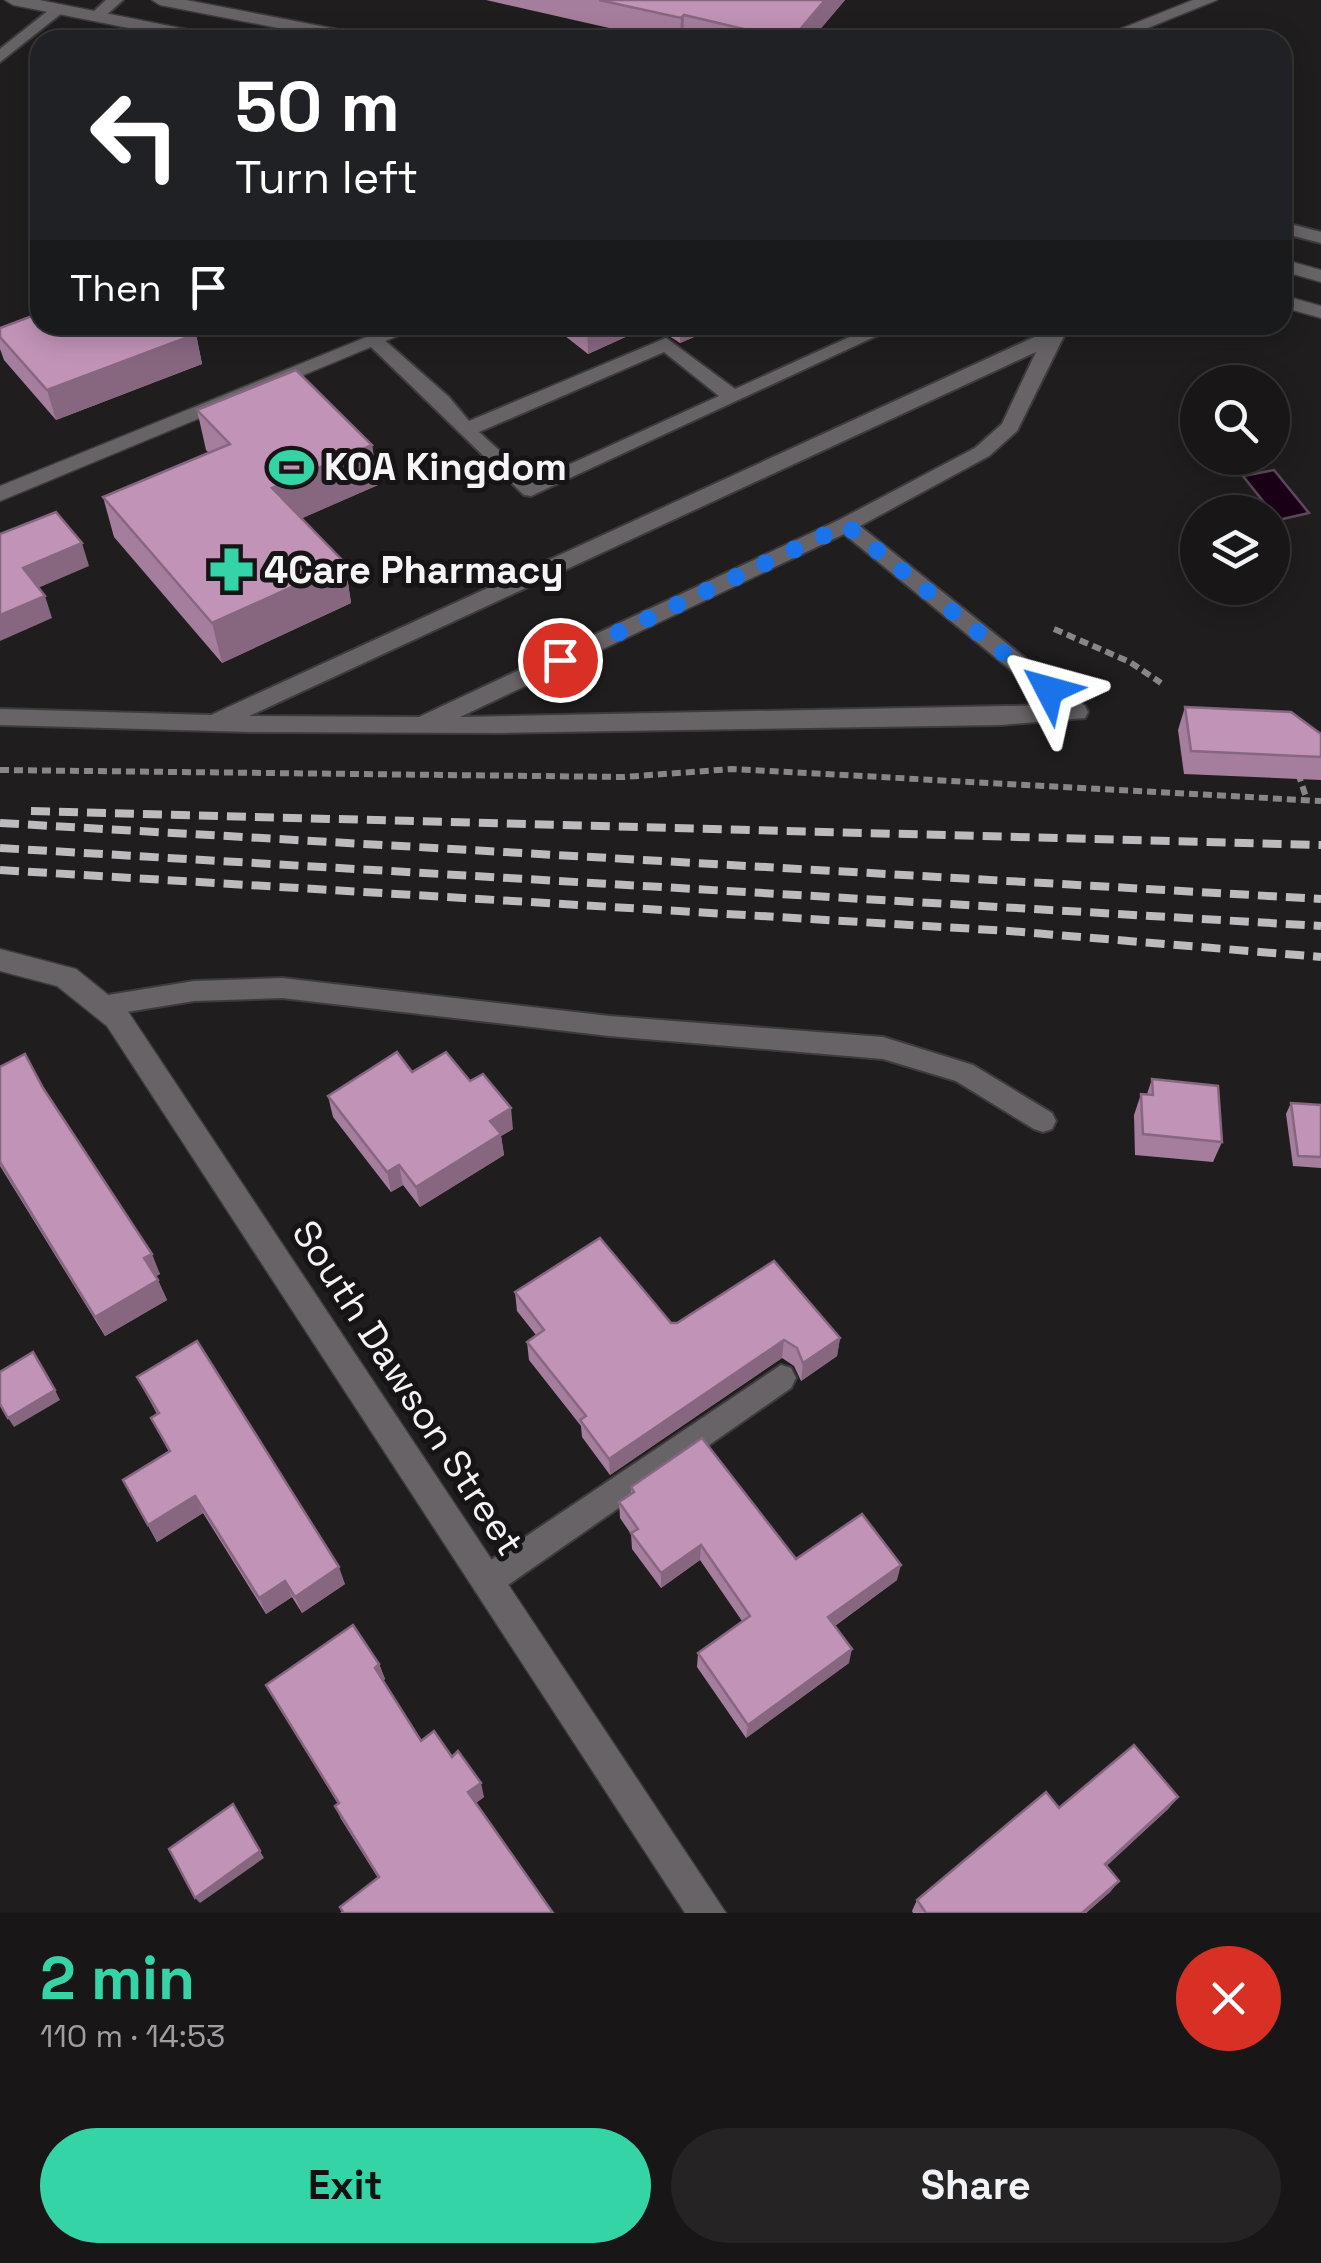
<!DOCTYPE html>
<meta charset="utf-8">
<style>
:root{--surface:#181617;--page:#252324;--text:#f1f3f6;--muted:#9f9fa1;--line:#363536;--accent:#35d4a7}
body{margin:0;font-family:"Space Grotesk",sans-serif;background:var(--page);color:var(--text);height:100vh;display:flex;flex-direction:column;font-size:38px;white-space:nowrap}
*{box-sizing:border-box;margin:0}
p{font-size:32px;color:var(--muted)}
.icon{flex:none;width:55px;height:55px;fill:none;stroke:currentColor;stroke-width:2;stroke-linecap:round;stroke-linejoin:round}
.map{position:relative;height:1913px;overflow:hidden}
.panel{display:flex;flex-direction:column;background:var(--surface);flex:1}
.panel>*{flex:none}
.guide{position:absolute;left:30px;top:30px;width:1262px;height:305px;border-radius:30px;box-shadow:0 5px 25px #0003,0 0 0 2px var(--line);background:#202124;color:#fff;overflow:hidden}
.controls{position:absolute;left:1180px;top:365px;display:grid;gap:20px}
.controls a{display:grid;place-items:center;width:110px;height:110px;border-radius:50%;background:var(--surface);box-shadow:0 5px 25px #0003,0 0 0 2px var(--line);font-size:50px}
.pin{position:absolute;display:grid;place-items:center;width:85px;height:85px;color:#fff;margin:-42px;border:5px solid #fff;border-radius:50%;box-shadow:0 2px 10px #0007}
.me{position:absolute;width:110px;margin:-55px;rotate:309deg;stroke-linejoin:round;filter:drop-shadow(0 0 8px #0008)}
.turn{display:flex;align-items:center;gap:35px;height:210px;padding:0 40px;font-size:45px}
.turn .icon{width:130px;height:130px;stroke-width:2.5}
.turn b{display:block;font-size:70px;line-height:85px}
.then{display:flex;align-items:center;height:95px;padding:0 40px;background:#0003;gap:20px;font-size:38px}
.round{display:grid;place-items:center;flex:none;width:105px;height:105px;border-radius:52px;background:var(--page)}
.overview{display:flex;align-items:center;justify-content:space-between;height:170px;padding:0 40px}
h1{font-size:60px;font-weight:700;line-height:75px;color:var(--accent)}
.primary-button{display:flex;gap:20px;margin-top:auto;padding:20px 40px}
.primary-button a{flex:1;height:115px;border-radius:60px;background:var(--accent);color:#111;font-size:40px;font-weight:700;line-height:115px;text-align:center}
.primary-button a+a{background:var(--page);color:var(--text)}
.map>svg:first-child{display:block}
</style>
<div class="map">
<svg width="1321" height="1913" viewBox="0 0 1321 1913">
<rect width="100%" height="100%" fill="#201d1f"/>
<!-- water -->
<path fill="#1b0018" stroke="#5d495b" stroke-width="2.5" d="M1274,470L1309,513L1278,520L1243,476Z"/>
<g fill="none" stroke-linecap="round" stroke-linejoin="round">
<defs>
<g id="service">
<path d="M106,0H123L102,19H92V13Z"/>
<path d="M54,6L67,9L0,62V49Z"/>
<path d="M483,33L490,40H474L477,35Z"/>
<path d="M1282,222L1321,232V243L1282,233Z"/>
<path d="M876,325H900L531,496L524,495L366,342L368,338H382L449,397L469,421L666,338L735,389ZM664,352L719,396L533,481L479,432Z"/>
<path d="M1054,328L1064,336L1017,431L989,456L860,526L1085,706L1088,712L1085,718L1001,725L500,733L250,732L0,725V709L211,715ZM1036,352L1002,424L975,448L839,520L419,717L249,716ZM844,534L1054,705L460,717Z"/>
<path d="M282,978L609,1016L883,1037L973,1065L1052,1113L1056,1121L1052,1129L1043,1132L1034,1129L956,1081L883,1059L609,1036L282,998L194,1001L102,1016L93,1013L89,1006L93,999L102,996L194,981Z"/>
<path d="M781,1365L791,1368L796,1378L791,1388L498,1592L487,1596L476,1592L471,1581L476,1570Z"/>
</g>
<path id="minor" d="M0,949L76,969L127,1010L726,1913H685L107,1026L57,986L0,971Z"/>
<g id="secondary">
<path d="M5,0H39L215,35L224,40H189L13,5Z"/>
<path d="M152,0H186L367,35L376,40H340L160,5Z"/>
<path d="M1193,0H1217L1118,40H1093Z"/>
<path d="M1282,259L1321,270V282L1282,271Z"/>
<path d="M1282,295L1321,306V318L1282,307Z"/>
<path d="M396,325H424L0,501V486Z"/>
</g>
</defs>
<!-- service casing -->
<use href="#service" stroke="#3e3b3d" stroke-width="4"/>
<!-- minor casing -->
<use href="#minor" stroke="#3e3b3d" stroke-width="3"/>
<!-- secondary casing -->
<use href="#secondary" stroke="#3e3b3d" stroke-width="3"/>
<!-- path -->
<g stroke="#898688" stroke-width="6" stroke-dasharray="9 5" stroke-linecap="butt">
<path d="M1054,629L1130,662L1161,683"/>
<path d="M0,770L624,777L732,769L1321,801"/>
<path d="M1298,773L1307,800"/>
</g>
<!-- service -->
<use href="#service" fill="#676366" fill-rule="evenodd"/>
<!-- minor -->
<use href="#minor" fill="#676366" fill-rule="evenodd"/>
<!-- secondary -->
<use href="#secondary" fill="#676366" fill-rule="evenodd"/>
<!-- rail -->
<g stroke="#bdbbbd" stroke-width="8" stroke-dasharray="19 9" stroke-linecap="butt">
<path d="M31,811L1321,845"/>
<path d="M0,823L1321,899"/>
<path d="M0,848L1321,926"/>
<path d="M0,870L1009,931L1321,957"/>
</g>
</g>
<!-- wall -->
<g fill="#a67e9d">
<path d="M486,0H845L811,40H662Z"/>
<path d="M40,325L196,334L202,364L56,420L4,360L0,349V328Z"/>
<path d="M551,325H722L680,343L652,325L588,354Z"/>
<path d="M197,410L372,445L378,485L302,518L345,563L351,603L222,663L114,537L103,497L209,453L206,450Z"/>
<path d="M1185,707L1321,757V780L1184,774L1178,730Z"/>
<path d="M0,1067L43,1088L160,1274L156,1276L167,1300L105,1336L0,1166Z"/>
<path d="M412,1072L513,1129L501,1136L504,1155L420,1207L403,1185L391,1192L333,1117L328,1096Z"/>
<path d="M1152,1079L1222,1142L1213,1162L1135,1155L1134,1115L1141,1094H1147Z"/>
<path d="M1291,1103L1321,1105V1168L1293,1166L1286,1114Z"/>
<path d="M515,1292L671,1323L840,1338L837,1356L801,1381L794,1366L782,1358L610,1475L582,1437L581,1426L529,1360L527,1342L536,1335L517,1311Z"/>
<path d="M137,1377L345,1584L302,1613L292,1597L266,1614L203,1513L157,1542L123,1480L169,1452L151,1418L157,1414Z"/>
<path d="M631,1487L796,1559L897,1580L835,1626L849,1663L746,1738L697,1667L698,1653L742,1621L700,1560L661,1588L632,1549L631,1534L620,1518L619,1502L631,1494Z"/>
<path d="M379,1664L385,1679L383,1681L421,1741L452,1757L484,1797L378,1878L341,1819L335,1806L338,1804L274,1699L266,1685Z"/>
<path d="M1178,1797L1168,1809L1106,1866L1119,1881L1110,1892L1086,1913H913L912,1911L917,1900L1059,1808Z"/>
</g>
<!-- shaded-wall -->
<g fill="#876780">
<path d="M825,0H845L811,40H791Z"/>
<path d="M684,15L683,40H680L681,18Z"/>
<path d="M587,325H652L588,354Z"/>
<path d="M680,325H722L680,343Z"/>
<path d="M196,334L202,364L56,420L47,390Z"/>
<path d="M372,445L378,485L280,528L272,488Z"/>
<path d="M82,543L89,566L31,591L23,568Z"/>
<path d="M345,563L351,603L222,663L212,623Z"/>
<path d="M45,596L52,618L0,641V615Z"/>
<path d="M511,1108L513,1129L501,1136L504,1155L420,1207L416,1187L490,1121Z"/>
<path d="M399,1165L403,1185L391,1192L387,1172Z"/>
<path d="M152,1254L160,1274L153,1278L144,1258Z"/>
<path d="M158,1280L167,1300L105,1336L95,1317Z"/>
<path d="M840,1338L837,1356L801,1381L803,1363Z"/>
<path d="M784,1340L782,1358L610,1475L609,1459Z"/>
<path d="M55,1390L60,1400L14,1427L8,1418Z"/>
<path d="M195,1496L203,1513L157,1542L148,1525Z"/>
<path d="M701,1545L700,1560L661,1588V1573Z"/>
<path d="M901,1565L897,1580L826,1632L828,1617Z"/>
<path d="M339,1567L345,1584L302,1613L295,1597Z"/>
<path d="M285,1581L292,1597L266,1614L259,1598Z"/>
<path d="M852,1649L849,1663L746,1738L748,1725Z"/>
<path d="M379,1664L385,1679L380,1683L375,1668Z"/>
<path d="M481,1783L484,1797L472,1805L468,1792Z"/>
<path d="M1178,1797L1168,1809L1097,1875L1105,1864Z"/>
<path d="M233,1804L264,1858L200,1903L195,1898Z"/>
<path d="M1119,1881L1110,1892L1086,1913H1082Z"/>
</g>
<!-- building -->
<g fill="#c193b7" stroke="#876780" stroke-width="2.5">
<path d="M599,0H825L791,40L684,15L681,18Z"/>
<path d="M1202,32L1218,40H1183Z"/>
<path d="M40,313V325H186L196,334L47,390L0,337V328Z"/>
<path d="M296,370L372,445L272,488L345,563L212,623L103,497L230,444L197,410Z"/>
<path d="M56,512L82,543L23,568L45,596L0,615V534Z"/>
<path d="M1185,707L1291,712L1321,734V757L1191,751Z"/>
<path d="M397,1052L412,1072L446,1052L470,1081L483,1074L511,1108L490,1121L501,1134L416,1187L399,1165L387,1172L328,1096Z"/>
<path d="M25,1054L43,1088L152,1254L144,1258L158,1280L95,1317L0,1162V1067Z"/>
<path d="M1152,1079L1218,1086L1222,1142L1143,1134L1141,1094L1153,1095Z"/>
<path d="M1291,1103L1321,1105V1157L1298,1156Z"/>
<path d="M600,1238L671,1323H677L774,1261L840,1338L803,1363L797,1348L784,1340L609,1459L580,1420L586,1416L527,1342L544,1330L515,1292Z"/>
<path d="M197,1341L339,1567L295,1597L285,1581L259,1598L195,1496L148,1525L123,1480L170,1451L151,1418L159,1413L137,1377Z"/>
<path d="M33,1352L55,1390L8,1418L0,1404V1372Z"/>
<path d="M702,1438L796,1559L862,1514L901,1565L828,1617L852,1649L748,1725L698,1653L750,1616L701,1545L661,1573L631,1533L638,1529L619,1502L634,1492L631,1487Z"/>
<path d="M353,1625L379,1664L375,1668L421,1741L434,1731L452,1757L458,1751L481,1783L468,1792L553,1913H341L343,1912L340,1907L379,1877L335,1806L339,1803L266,1685Z"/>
<path d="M1134,1745L1178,1797L1105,1864L1119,1881L1082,1913H926L917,1900L1046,1792L1059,1808Z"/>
<path d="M233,1804L260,1851L195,1898L169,1849Z"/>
</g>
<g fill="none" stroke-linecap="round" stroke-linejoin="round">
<!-- route -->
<path stroke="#1a73e8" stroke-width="18" stroke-dasharray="0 32.4" d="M560,660L846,525L1049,690"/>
</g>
<!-- icons -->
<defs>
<symbol id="stadium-bare" viewBox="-9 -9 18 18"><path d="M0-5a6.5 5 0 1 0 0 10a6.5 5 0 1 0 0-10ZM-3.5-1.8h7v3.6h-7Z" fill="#35d4a7" stroke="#171416" stroke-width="2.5" paint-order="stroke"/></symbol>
<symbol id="pharmacy-bare" viewBox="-9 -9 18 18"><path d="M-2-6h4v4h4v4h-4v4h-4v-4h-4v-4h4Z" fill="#35d4a7" stroke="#171416" stroke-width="2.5" paint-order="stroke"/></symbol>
</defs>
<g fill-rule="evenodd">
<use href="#stadium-bare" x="260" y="436" width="63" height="63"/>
<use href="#pharmacy-bare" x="200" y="538" width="63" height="63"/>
</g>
<g text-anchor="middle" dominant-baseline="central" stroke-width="10" stroke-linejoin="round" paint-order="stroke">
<!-- poi labels -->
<g font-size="38" font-weight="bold" fill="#f6f4f6" stroke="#171416" text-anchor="start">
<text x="324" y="467">KOA Kingdom</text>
<text x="264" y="570">4Care Pharmacy</text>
</g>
<!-- street labels -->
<g font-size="38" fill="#f6f4f6" stroke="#171416">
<text transform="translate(408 1388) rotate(57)">South Dawson Street</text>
</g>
</g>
</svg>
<div class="controls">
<a><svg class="icon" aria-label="search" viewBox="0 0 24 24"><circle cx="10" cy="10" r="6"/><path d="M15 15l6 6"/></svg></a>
<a><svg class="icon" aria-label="layers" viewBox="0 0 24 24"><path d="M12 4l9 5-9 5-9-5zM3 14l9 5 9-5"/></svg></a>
</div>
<div class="pin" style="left:560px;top:660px;background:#d93025"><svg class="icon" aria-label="arrive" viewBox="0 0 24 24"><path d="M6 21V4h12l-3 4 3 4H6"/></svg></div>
<svg class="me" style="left:1049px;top:690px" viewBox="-20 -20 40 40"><path d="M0-17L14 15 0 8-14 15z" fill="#1a73e8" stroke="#fff" stroke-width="4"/></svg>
<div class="guide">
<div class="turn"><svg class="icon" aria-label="left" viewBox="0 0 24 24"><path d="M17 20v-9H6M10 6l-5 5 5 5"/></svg><div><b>50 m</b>Turn left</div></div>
<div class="then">Then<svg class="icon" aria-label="arrive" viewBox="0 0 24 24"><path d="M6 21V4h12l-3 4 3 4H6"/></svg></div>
</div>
</div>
<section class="panel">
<div class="overview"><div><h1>2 min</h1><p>110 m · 14:53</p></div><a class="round" style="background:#d93025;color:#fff"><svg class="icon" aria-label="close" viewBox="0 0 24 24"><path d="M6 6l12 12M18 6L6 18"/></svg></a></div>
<div class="primary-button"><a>Exit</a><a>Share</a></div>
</section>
